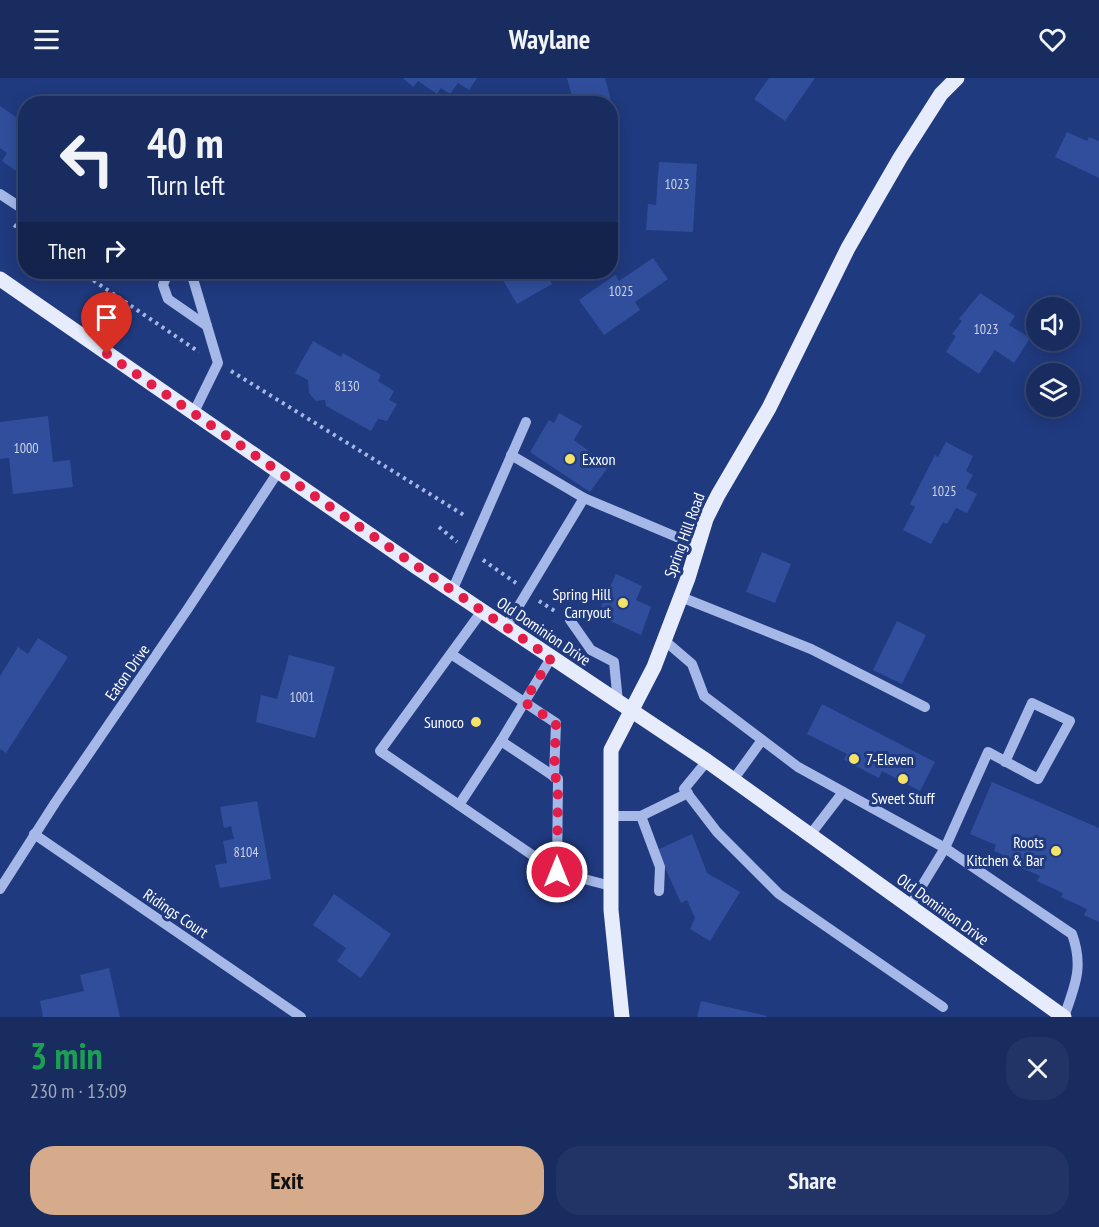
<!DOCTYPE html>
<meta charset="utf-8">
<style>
:root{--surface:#182c5f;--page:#213465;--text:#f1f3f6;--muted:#9fa7bd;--line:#364874;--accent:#d6ab8b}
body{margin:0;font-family:"PT Sans Narrow",sans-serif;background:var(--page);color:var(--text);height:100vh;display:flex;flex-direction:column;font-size:22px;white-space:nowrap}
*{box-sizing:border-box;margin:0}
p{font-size:20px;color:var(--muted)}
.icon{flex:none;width:33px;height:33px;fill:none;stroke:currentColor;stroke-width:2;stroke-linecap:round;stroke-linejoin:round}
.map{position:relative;height:939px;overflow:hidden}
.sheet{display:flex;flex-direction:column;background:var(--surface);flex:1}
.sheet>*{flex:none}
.guide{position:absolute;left:18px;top:18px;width:600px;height:183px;border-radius:24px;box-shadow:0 3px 15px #0003,0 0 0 2px var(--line);background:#182c5f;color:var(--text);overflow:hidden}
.tools{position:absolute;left:1026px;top:219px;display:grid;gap:12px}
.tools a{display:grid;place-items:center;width:54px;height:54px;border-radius:50%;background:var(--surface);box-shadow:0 3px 15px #0003,0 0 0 2px var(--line);font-size:30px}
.pin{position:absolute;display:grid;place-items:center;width:51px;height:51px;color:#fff;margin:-62px -26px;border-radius:50% 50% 50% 0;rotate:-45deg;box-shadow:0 0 6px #0007}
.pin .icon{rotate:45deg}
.me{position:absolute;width:66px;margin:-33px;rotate:0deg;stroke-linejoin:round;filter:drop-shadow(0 0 4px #0008)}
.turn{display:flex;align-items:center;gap:21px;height:126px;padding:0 30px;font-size:27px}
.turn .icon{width:78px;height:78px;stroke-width:2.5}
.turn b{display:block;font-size:42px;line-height:51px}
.then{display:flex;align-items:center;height:57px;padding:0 30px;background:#0003;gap:12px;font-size:22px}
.round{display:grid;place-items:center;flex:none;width:63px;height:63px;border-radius:24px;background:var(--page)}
.overview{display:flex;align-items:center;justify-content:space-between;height:102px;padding:0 30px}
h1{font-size:36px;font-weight:800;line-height:45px;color:#1e9e55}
.button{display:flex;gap:12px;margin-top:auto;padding:12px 30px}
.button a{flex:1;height:69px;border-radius:24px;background:var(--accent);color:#111;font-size:24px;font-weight:800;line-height:69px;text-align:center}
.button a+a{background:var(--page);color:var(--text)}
header{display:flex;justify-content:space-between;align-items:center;height:78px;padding:0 30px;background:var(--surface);font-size:27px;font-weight:800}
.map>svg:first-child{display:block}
</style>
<header><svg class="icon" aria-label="menu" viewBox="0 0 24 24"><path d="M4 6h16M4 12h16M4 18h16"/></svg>Waylane<svg class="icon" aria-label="heart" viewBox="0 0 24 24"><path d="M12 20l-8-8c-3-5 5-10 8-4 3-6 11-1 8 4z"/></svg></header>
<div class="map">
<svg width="1099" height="939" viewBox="0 0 1099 939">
<rect width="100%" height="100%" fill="#203a7f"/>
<!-- building -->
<g fill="#304e9c">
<path d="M403,0H477L469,12L458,5L450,16L441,10L437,16L418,3L413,9Z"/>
<path d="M567,0H605L617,44L610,46V26H574Z"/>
<path d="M769,0H815L785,43L754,21Z"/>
<path d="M0,28L26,46V100L2,83L7,75L0,70Z"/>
<path d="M1067,54L1087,63L1089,59L1099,63V100L1055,79Z"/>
<path d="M659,84L697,86L693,154L646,152L648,126L656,127Z"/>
<path d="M653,180L668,201L635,224L640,232L604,257L579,222L615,197L619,203Z"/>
<path d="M498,194H545L552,206L517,226Z"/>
<path d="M980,215L1015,238L1009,247L1030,260L1014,285L995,272L979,296L946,274L956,258L952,256L962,243L959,241Z"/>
<path d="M313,263L341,279L343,275L381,297L378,303L394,313L389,322L397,326L387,343L378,341L371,353L326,328L325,322L316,323L309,315L308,302L295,295Z"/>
<path d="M559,335L582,348L574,362L609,388L590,414L530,374L549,342L554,345Z"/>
<path d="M48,338L53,384L70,382L73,409L13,416L9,380L0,381V344Z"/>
<path d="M946,364L973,378L966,393L973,397L966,410L977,416L967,435L956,430L947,446L943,444L931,466L903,452L915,429L910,426L935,377L938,379Z"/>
<path d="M762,474L791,486L775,525L746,514Z"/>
<path d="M616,496L642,508L636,522L651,529L641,557L597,537Z"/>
<path d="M897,543L926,557L902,606L873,592Z"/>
<path d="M38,560L68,579L6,675L0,671V598L18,569L28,576Z"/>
<path d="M289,577L335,589L315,660L256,644L261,617L277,621Z"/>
<path d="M822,626L935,684L920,713L882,693L879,700L844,682L847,676L807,656Z"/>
<path d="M992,704L1099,750V844L1084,837L1087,831L1061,819L1063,815L1037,803L1040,798L1015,787L1017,783L994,773L996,767L970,756Z"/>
<path d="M257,723L271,801L220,810L215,787L227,785L223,763L234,761L231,748L224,750L220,729Z"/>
<path d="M692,756L707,795L740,814L710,863L690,851L695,840L687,822L681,825L657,772Z"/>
<path d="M334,816L391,856L361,900L337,883L346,870L313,847Z"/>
<path d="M109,890L120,939H43L40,923L84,913L80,897Z"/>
<path d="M701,923L767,938V939H697Z"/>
</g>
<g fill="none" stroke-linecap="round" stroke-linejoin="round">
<!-- path -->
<g stroke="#a5b8e7" stroke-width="4" stroke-dasharray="3 4.5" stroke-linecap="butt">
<path d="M14,147L26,155"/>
<path d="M81,194L199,274"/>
<path d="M231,293L467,439"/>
<path d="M439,449L457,464"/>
<path d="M483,482L516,505"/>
<path d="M539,523L558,535"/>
</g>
<!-- minor -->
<g stroke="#a5b8e7" stroke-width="10">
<path d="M0,116L26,133"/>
<path d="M168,194L163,207L168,221L207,248"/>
<path d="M191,194L218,285L193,336"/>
<path d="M511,377L584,420"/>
<path d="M452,513L526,344"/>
<path d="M681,519L811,571L925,629"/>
<path d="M482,533L380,673L557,794L611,808"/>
<path d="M570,542L591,572L614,584L618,624"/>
<path d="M506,549L584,420L698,468"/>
<path d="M664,562L692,586L704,618L798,689L945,770L1072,856C1084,889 1075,907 1064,939"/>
<path d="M451,576L556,645L554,699"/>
<path d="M551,580L501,663L558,701L557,794"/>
<path d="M707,683L684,711L717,754L779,816L943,929"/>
<path d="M733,702L762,662"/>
<path d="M459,727L501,663"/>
<path d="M611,738H641L688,715"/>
<path d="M641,738L660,789L659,813"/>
<path d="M34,756L301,939"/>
<path d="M810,757L843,714"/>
<path d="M0,811L55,725L187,532L278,394"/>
<path d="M909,829L945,770L988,674L1038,701L1070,643L1032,625L1005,684"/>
</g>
<!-- major -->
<g stroke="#e7ecfd" stroke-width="15">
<path d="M0,201L418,490L707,683L1064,939"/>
<path d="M622,939L611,832V672L654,589L688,500L706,441L718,417L769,330L848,170L900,80L941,16L957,0"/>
</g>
</g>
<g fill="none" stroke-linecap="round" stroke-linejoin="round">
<!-- route -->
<path stroke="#e11d48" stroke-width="10" stroke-dasharray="0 18" d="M107,276L551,580L524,624L556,645L554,699L558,701L557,794"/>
</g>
<!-- markers -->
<g fill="#f4e366" stroke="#203a7f" stroke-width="2">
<circle cx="570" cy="381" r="6"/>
<circle cx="623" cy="525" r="6"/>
<circle cx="476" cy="644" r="6"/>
<circle cx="854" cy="681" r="6"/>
<circle cx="903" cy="701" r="6"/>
<circle cx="1056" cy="773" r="6"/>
</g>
<g text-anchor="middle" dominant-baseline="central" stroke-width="6" stroke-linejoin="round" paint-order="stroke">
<!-- number labels -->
<g font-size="14" fill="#cbd3e6">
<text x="677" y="106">1023</text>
<text x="621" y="213">1025</text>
<text x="986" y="251">1023</text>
<text x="347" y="308">8130</text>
<text x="26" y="370">1000</text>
<text x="944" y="413">1025</text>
<text x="302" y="619">1001</text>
<text x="246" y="774">8104</text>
</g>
<!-- poi labels -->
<g font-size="16" fill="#fff" stroke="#203a7f" text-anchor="end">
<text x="582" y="381" text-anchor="start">Exxon</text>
<text x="611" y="516">Spring Hill<tspan x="611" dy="18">Carryout</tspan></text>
<text x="464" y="644">Sunoco</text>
<text x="866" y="681" text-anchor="start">7-Eleven</text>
<text x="903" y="720" text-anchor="middle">Sweet Stuff</text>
<text x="1044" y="764">Roots<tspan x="1044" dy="18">Kitchen &amp; Bar</tspan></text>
</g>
<!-- street labels -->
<g font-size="16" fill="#fff" stroke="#203a7f">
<text transform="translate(684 457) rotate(-70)">Spring Hill Road</text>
<text transform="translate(544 553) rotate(34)">Old Dominion Drive</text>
<text transform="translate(127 594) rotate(-55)">Eaton Drive</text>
<text transform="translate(943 831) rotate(36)">Old Dominion Drive</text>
<text transform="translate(176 835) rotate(34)">Ridings Court</text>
</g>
</g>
</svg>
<div class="tools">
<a><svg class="icon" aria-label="sound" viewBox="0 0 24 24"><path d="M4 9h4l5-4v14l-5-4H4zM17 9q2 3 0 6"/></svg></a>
<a><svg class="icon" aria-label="layers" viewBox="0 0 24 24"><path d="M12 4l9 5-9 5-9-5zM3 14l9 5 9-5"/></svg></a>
</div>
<div class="pin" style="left:107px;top:276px;background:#d93025"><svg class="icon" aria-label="arrive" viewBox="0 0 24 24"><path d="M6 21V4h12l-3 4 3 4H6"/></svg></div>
<svg class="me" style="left:557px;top:794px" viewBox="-20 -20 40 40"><circle r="17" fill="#e11d48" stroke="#fff" stroke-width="3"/><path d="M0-11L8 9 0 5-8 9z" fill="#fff"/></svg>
<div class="guide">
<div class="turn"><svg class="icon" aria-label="left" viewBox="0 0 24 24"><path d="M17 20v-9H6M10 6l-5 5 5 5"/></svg><div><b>40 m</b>Turn left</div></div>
<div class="then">Then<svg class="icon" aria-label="right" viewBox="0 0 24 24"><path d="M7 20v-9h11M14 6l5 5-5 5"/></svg></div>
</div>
</div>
<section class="sheet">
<div class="overview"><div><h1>3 min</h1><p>230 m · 13:09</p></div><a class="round"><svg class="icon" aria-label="close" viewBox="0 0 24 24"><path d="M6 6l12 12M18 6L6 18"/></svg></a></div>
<div class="button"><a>Exit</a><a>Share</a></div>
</section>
